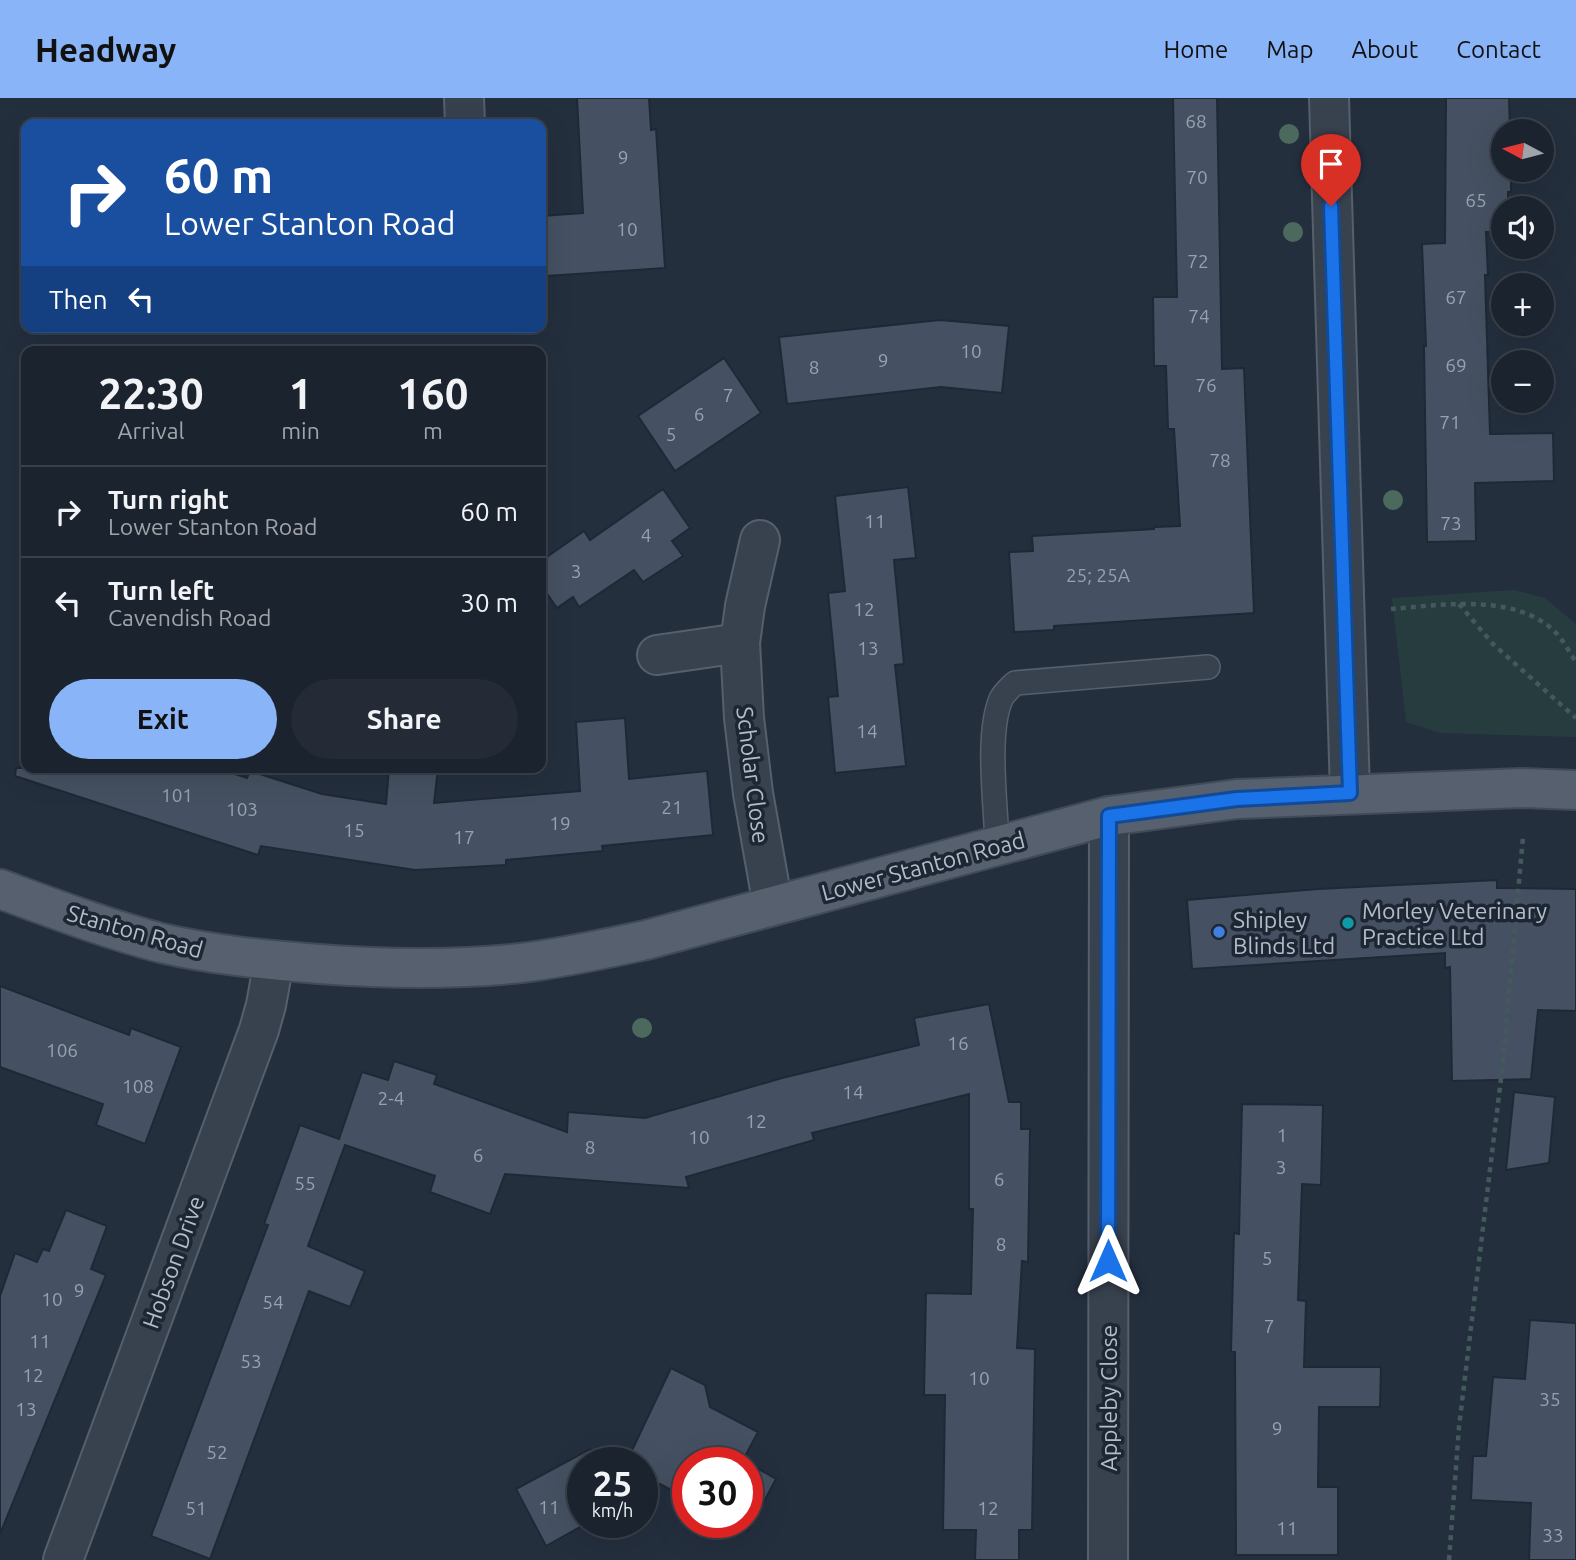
<!DOCTYPE html>
<meta charset="utf-8">
<style>
:root{--surface:#1b232e;--page:#242b36;--text:#f1f3f6;--muted:#a0a4aa;--line:#39404a;--accent:#8ab4f8}
body{margin:0;font-family:Ubuntu,sans-serif;background:var(--page);color:var(--text);height:100vh;display:flex;flex-direction:column;font-size:26px;white-space:nowrap}
*{box-sizing:border-box;margin:0}
p{font-size:23px;color:var(--muted)}
.icon{flex:none;width:38px;height:38px;fill:none;stroke:currentColor;stroke-width:2;stroke-linecap:round;stroke-linejoin:round}
.map{position:relative;flex:1;overflow:hidden}
.details{position:absolute;left:21px;top:248px;width:525px;height:427px;display:flex;flex-direction:column;background:var(--surface);border-radius:14px;box-shadow:0 7px 28px #0002,0 0 0 2px var(--line)}
.details>*{flex:none}
.banner{position:absolute;left:21px;top:21px;width:525px;height:214px;border-radius:14px;box-shadow:0 7px 28px #0002,0 0 0 2px var(--line);background:#1a4fa0;color:#fff;overflow:hidden}
.needle{width:46px;rotate:277deg}
.controls{position:absolute;left:1491px;top:21px;display:grid;gap:14px}
.controls a{display:grid;place-items:center;width:63px;height:63px;border-radius:50%;background:var(--surface);box-shadow:0 7px 28px #0002,0 0 0 2px var(--line);font-size:35px}
.speed{position:absolute;left:567px;top:1349px;display:flex;gap:14px;font-size:35px;font-weight:700;text-align:center}
.speed>*{display:grid;place-content:center;width:91px;height:91px;border-radius:50%;background:var(--surface);box-shadow:0 7px 28px #0002,0 0 0 2px var(--line);line-height:1}
.speed small{font-size:18px;font-weight:400}
.speed .limit{border:10px solid #d22;background:#fff;color:#111}
.pin{position:absolute;display:grid;place-items:center;width:60px;height:60px;color:#fff;margin:-72px -30px;border-radius:50% 50% 50% 0;rotate:-45deg;box-shadow:0 0 7px #0007}
.pin .icon{rotate:45deg}
.me{position:absolute;width:77px;margin:-38px;rotate:0deg;stroke-linejoin:round;filter:drop-shadow(0 0 5px #0008)}
.turn{display:flex;align-items:center;gap:24px;height:147px;padding:0 28px;font-size:32px}
.turn .icon{width:91px;height:91px;stroke-width:2.5}
.turn b{display:block;font-size:49px;line-height:60px}
.then{display:flex;align-items:center;height:66px;padding:0 28px;background:#0003;gap:14px;font-size:26px}
.eta{display:flex;justify-content:space-evenly;align-items:center;height:119px;text-align:center}
.eta b{font-size:42px;font-weight:700;line-height:49px}
.primary-button{display:flex;gap:14px;margin-top:auto;padding:14px 28px}
.primary-button a{flex:1;height:80px;border-radius:42px;background:var(--accent);color:#111;font-size:28px;font-weight:700;line-height:80px;text-align:center}
.primary-button a+a{background:var(--page);color:var(--text)}
ul{padding:0;list-style:none}
li{display:flex;align-items:center;gap:21px;height:91px;padding:0 28px;border-top:2px solid var(--line)}
li div{flex:1}
li b{display:block;font-size:26px}
li em{font-style:normal}
header{display:flex;align-items:center;gap:42px;box-sizing:border-box;height:98px;padding:0 35px;background:var(--accent);color:#111}
header strong{font-size:33px}
nav{display:flex;gap:38px;margin-inline-start:auto;font-size:24px}
.map>svg:first-child{display:block}
</style>
<header>
<strong>Headway</strong>
<nav><a>Home</a><a>Map</a><a>About</a><a>Contact</a></nav>
</header>
<div class="map">
<svg width="1576" height="1462" viewBox="0 0 1576 1462">
<rect width="100%" height="100%" fill="#242f3e"/>
<!-- green -->
<path fill="#263c3f" d="M1514,492L1545,500L1576,526V639L1440,635L1406,624L1392,500Z"/>
<!-- building -->
<g fill="#455162" stroke="#1f2835" stroke-width="2">
<path d="M577,0H649L651,32L656,31L665,170L546,178L541,118L583,115Z"/>
<path d="M1173,0H1217L1222,271L1244,270L1254,515L1054,528V532L1014,534L1009,454L1033,453L1032,438L1154,431V429L1180,428L1174,331H1168L1166,268H1154L1153,199H1177Z"/>
<path d="M1446,0H1509L1510,33H1503V72H1511V94H1508V110H1503V134H1486L1488,177H1485L1490,336L1553,335L1554,383L1475,385L1476,443L1427,444L1424,248H1426L1422,146L1445,145Z"/>
<path d="M940,222L1009,228L1002,295L941,289L787,306L779,239Z"/>
<path d="M724,260L761,315L675,373L638,318Z"/>
<path d="M908,389L916,460L894,462L904,566L895,567L906,668L835,675L828,599L838,598L828,495L845,493L835,398Z"/>
<path d="M663,391L690,430L672,443L683,458L643,484L634,472L579,509L573,499L557,510L541,487V463L584,433L590,442Z"/>
<path d="M625,620L629,681L707,673L713,737L602,748L603,753L506,762V767L415,772L261,748L258,757L15,678L16,670H217L247,680L250,673L322,696L386,706L389,670H438L434,705L580,693L576,624Z"/>
<path d="M1497,782V790L1576,791V913L1538,912L1531,981L1452,983L1450,869L1445,870V855L1192,871L1187,802L1318,791Z"/>
<path d="M0,888L129,937L131,930L181,949L145,1046L96,1027L103,1006L0,969Z"/>
<path d="M989,906L1009,1004H1021V1031H1030L1028,1164L1022,1163L1017,1250L1035,1251L1032,1432H1019V1462H975L976,1432H943L945,1297H924L926,1195L971,1196L973,1111H969V996L812,1035L814,1042L686,1079L689,1090L505,1076L490,1116L430,1094L435,1078L345,1047L308,1148L365,1173L350,1209L309,1193L210,1461L151,1438L268,1127L264,1126L300,1027L339,1041L362,974L388,982L394,963L437,977L434,986L567,1034L568,1014L645,1020L782,980L919,947L914,920Z"/>
<path d="M1514,994L1555,999L1549,1065L1506,1072Z"/>
<path d="M1242,1006L1323,1007L1321,1087L1302,1086L1298,1202L1306,1203L1304,1269H1381L1380,1309H1319L1318,1389H1338V1457H1236L1235,1254H1231L1234,1135L1239,1136Z"/>
<path d="M66,1112L107,1128L91,1171L106,1177L0,1436V1198L15,1155L37,1164L43,1151L49,1153Z"/>
<path d="M1530,1222L1576,1225V1462H1529L1531,1405L1471,1402L1473,1358H1486L1493,1279L1525,1281Z"/>
<path d="M671,1270L705,1287L710,1309L758,1334L743,1362L776,1381L748,1433L731,1424H747V1365H688V1401L660,1386L642,1396V1365H626Z"/>
<path d="M590,1351L597,1365H583V1424H589L546,1448L516,1391Z"/>
</g>
<g fill="none" stroke-linecap="round" stroke-linejoin="round">
<defs>
<path id="service" d="M997,746C996,707 986,636 1001,601C1004,595 1010,590 1015,585L1208,569"/>
<g id="minor">
<path d="M464,0L465,26"/>
<path d="M760,442L745,508L740,545L744,620L753,695L773,808"/>
<path d="M657,557L740,545"/>
<path d="M63,1462L259,932L266,907L274,863"/>
<path d="M1108,1462L1109,718"/>
</g>
<path id="tertiary" d="M1329,0L1350,695"/>
<path id="primary" d="M0,791C52,810 107,831 161,845C213,857 266,862 319,866C386,871 454,872 521,865C563,860 604,851 646,842L1109,718L1237,701L1521,690L1576,692"/>
</defs>
<!-- service casing -->
<use href="#service" stroke="#565f6c" stroke-width="26"/>
<!-- minor casing -->
<use href="#minor" stroke="#565f6c" stroke-width="42"/>
<!-- tertiary casing -->
<use href="#tertiary" stroke="#565f6c" stroke-width="42"/>
<!-- primary casing -->
<use href="#primary" stroke="#414a57" stroke-width="42"/>
<!-- path -->
<g stroke="#44595c" stroke-width="4.5" stroke-dasharray="5 5" stroke-linecap="butt">
<path d="M1459,506L1493,546L1576,620"/>
<path d="M1391,511C1440,507 1515,495 1554,533C1563,541 1569,554 1576,564"/>
<path d="M1449,1462L1459,1329L1502,972L1523,739"/>
</g>
<!-- service -->
<use href="#service" stroke="#38414e" stroke-width="23"/>
<!-- minor -->
<use href="#minor" stroke="#38414e" stroke-width="38"/>
<!-- tertiary -->
<use href="#tertiary" stroke="#38414e" stroke-width="38"/>
<!-- primary -->
<use href="#primary" stroke="#56606e" stroke-width="38"/>
</g>
<!-- trees -->
<g fill="#4b6a5d">
<circle cx="1289" cy="36" r="10"/>
<circle cx="1293" cy="134" r="10"/>
<circle cx="1393" cy="402" r="10"/>
<circle cx="642" cy="930" r="10"/>
</g>
<g fill="none" stroke-linecap="round" stroke-linejoin="round">
<defs>
<path id="route" d="M1108,1163L1109,718L1237,701L1350,695L1331,108"/>
</defs>
<!-- route casing -->
<use href="#route" stroke="#114b97" stroke-width="18"/>
<!-- route -->
<use href="#route" stroke="#1a73e8" stroke-width="12"/>
</g>
<!-- markers -->
<circle fill="#0f9aa8" stroke="#1d2633" stroke-width="2.5" cx="1348" cy="825" r="7"/>
<circle fill="#3f7fe0" stroke="#1d2633" stroke-width="2.5" cx="1219" cy="834" r="7"/>
<g text-anchor="middle" dominant-baseline="central" stroke-width="7" stroke-linejoin="round" paint-order="stroke">
<!-- number labels -->
<g font-size="19" fill="#98a1af">
<text x="1196" y="23">68</text>
<text x="623" y="59">9</text>
<text x="1197" y="79">70</text>
<text x="1476" y="102">65</text>
<text x="627" y="131">10</text>
<text x="1198" y="163">72</text>
<text x="1456" y="199">67</text>
<text x="1199" y="218">74</text>
<text x="971" y="253">10</text>
<text x="883" y="262">9</text>
<text x="1456" y="267">69</text>
<text x="814" y="269">8</text>
<text x="1206" y="287">76</text>
<text x="728" y="297">7</text>
<text x="699" y="316">6</text>
<text x="1450" y="324">71</text>
<text x="671" y="336">5</text>
<text x="1220" y="362">78</text>
<text x="875" y="423">11</text>
<text x="1451" y="425">73</text>
<text x="646" y="437">4</text>
<text x="576" y="473">3</text>
<text x="1098" y="477">25; 25A</text>
<text x="864" y="511">12</text>
<text x="868" y="550">13</text>
<text x="867" y="633">14</text>
<text x="177" y="697">101</text>
<text x="672" y="709">21</text>
<text x="242" y="711">103</text>
<text x="560" y="725">19</text>
<text x="354" y="732">15</text>
<text x="464" y="739">17</text>
<text x="958" y="945">16</text>
<text x="62" y="952">106</text>
<text x="138" y="988">108</text>
<text x="853" y="994">14</text>
<text x="391" y="1000">2-4</text>
<text x="756" y="1023">12</text>
<text x="1282" y="1037">1</text>
<text x="699" y="1039">10</text>
<text x="590" y="1049">8</text>
<text x="478" y="1057">6</text>
<text x="1281" y="1069">3</text>
<text x="999" y="1081">6</text>
<text x="305" y="1085">55</text>
<text x="1001" y="1146">8</text>
<text x="1267" y="1160">5</text>
<text x="79" y="1192">9</text>
<text x="52" y="1201">10</text>
<text x="273" y="1204">54</text>
<text x="1269" y="1228">7</text>
<text x="40" y="1243">11</text>
<text x="251" y="1263">53</text>
<text x="33" y="1277">12</text>
<text x="979" y="1280">10</text>
<text x="1550" y="1301">35</text>
<text x="26" y="1311">13</text>
<text x="1277" y="1330">9</text>
<text x="217" y="1354">52</text>
<text x="549" y="1409">11</text>
<text x="196" y="1410">51</text>
<text x="988" y="1410">12</text>
<text x="1287" y="1430">11</text>
<text x="1553" y="1437">33</text>
</g>
<!-- street labels -->
<g font-size="23" fill="#b4bcc9" stroke="#1d2633">
<text transform="translate(753 677) rotate(83)">Scholar Close</text>
<text transform="translate(923 768) rotate(-15)">Lower Stanton Road</text>
<text transform="translate(135 833) rotate(16)">Stanton Road</text>
<text transform="translate(173 1164) rotate(-70)">Hobson Drive</text>
<text transform="translate(1108 1300) rotate(-90)">Appleby Close</text>
</g>
<!-- poi labels -->
<g font-size="23" fill="#b4bcc9" stroke="#1d2633" text-anchor="start">
<text x="1362" y="812">Morley Veterinary<tspan x="1362" dy="26">Practice Ltd</tspan></text>
<text x="1233" y="821">Shipley<tspan x="1233" dy="26">Blinds Ltd</tspan></text>
</g>
</g>
</svg>
<div class="controls">
<a><svg class="needle" viewBox="-14 -14 28 28"><path d="M0-13l5 13h-10z" fill="#e53935"/><path d="M0 13l5-13h-10z" fill="#a0a4aa"/></svg></a>
<a><svg class="icon" aria-label="sound" viewBox="0 0 24 24"><path d="M4 9h4l5-4v14l-5-4H4zM17 9q2 3 0 6"/></svg></a>
<a>+</a>
<a>−</a>
</div>
<div class="speed"><div>25<small>km/h</small></div><div class="limit">30</div></div>
<div class="pin" style="left:1331px;top:108px;background:#d93025"><svg class="icon" aria-label="arrive" viewBox="0 0 24 24"><path d="M6 21V4h12l-3 4 3 4H6"/></svg></div>
<svg class="me" style="left:1108px;top:1163px" viewBox="-20 -20 40 40"><path d="M0-17L14 15 0 8-14 15z" fill="#1a73e8" stroke="#fff" stroke-width="4"/></svg>
<div class="banner">
<div class="turn"><svg class="icon" aria-label="right" viewBox="0 0 24 24"><path d="M7 20v-9h11M14 6l5 5-5 5"/></svg><div><b>60 m</b>Lower Stanton Road</div></div>
<div class="then">Then<svg class="icon" aria-label="left" viewBox="0 0 24 24"><path d="M17 20v-9H6M10 6l-5 5 5 5"/></svg></div>
</div>
<section class="details">
<div class="eta">
<div><b>22:30</b><p>Arrival</p></div>
<div><b>1</b><p>min</p></div>
<div><b>160</b><p>m</p></div>
</div>
<ul>
<li><svg class="icon" aria-label="right" viewBox="0 0 24 24"><path d="M7 20v-9h11M14 6l5 5-5 5"/></svg><div><b>Turn right</b><p>Lower Stanton Road</p></div><em>60 m</em></li>
<li><svg class="icon" aria-label="left" viewBox="0 0 24 24"><path d="M17 20v-9H6M10 6l-5 5 5 5"/></svg><div><b>Turn left</b><p>Cavendish Road</p></div><em>30 m</em></li>
</ul>
<div class="primary-button"><a>Exit</a><a>Share</a></div>
</section>
</div>
